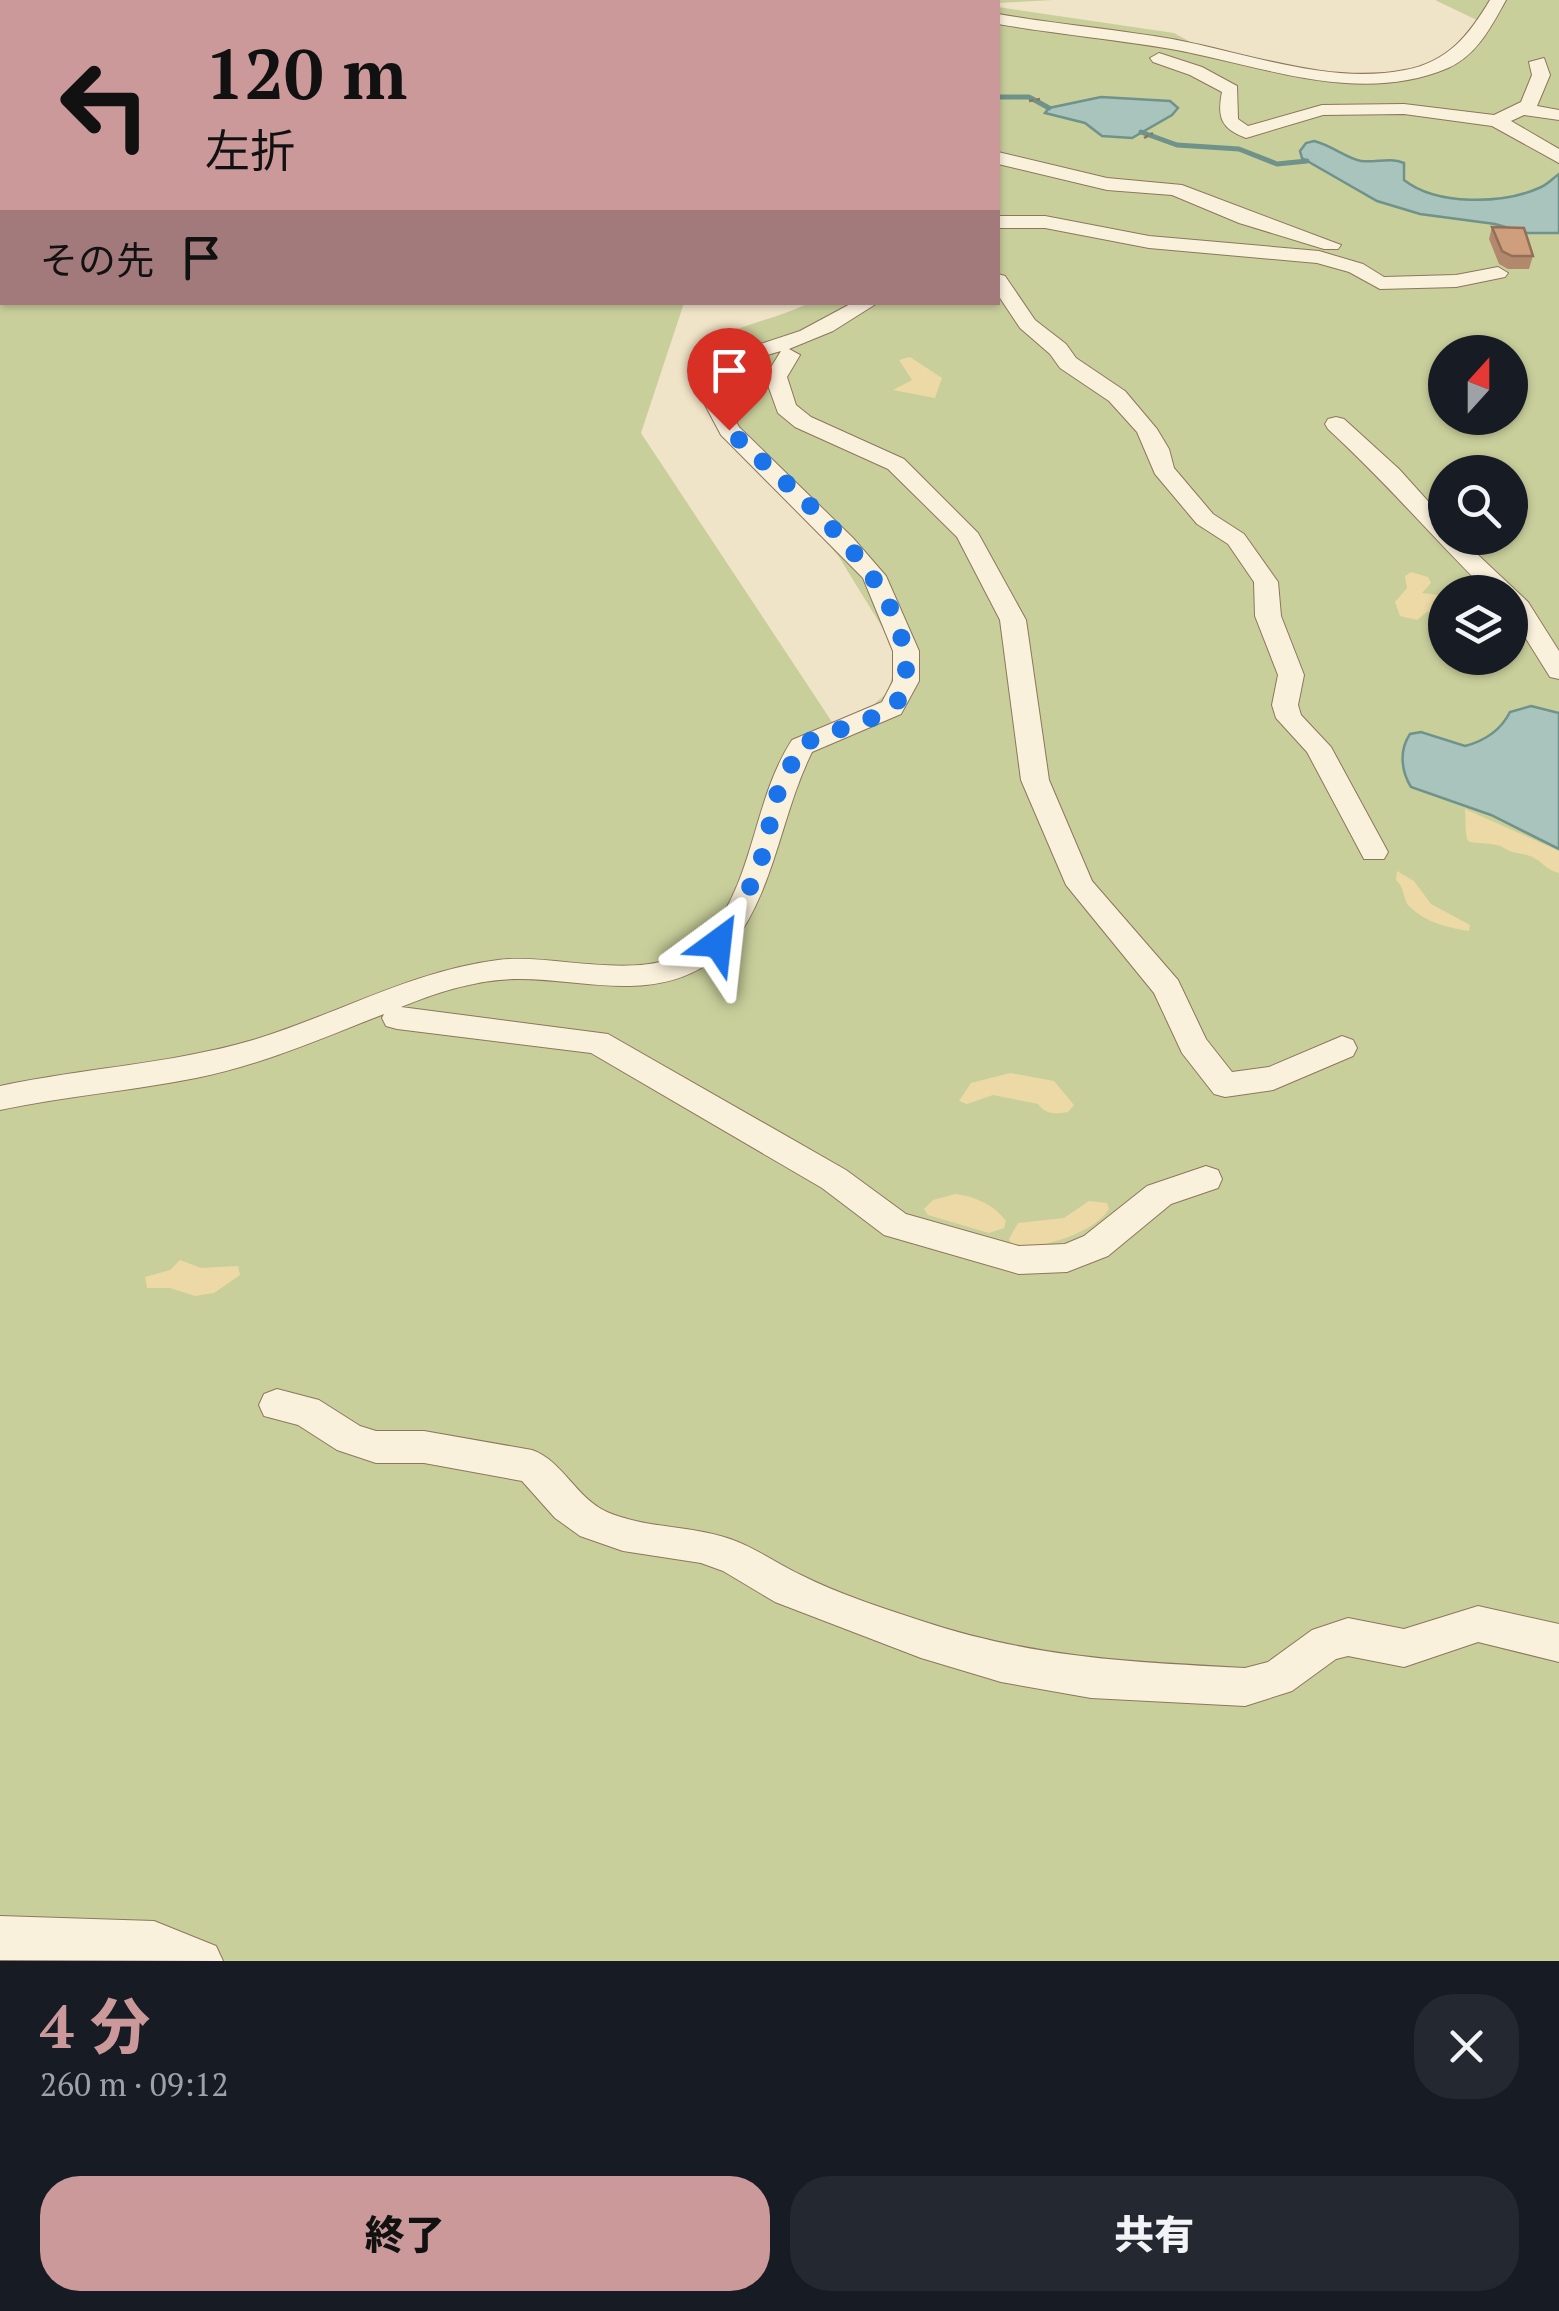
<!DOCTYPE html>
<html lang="ja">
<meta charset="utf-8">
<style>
:root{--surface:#171b24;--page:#242831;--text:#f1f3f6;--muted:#9ea1a6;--accent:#cc999b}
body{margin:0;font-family:"PT Serif","Noto Sans JP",serif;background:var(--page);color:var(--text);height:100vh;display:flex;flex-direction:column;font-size:38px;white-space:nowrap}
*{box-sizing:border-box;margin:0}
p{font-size:32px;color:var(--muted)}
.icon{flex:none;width:55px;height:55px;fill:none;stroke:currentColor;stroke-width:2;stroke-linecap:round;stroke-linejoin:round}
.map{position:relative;height:1961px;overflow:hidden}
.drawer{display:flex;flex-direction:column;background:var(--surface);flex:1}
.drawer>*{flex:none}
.guide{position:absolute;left:0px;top:0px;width:1000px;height:305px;box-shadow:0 2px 8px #0004;background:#cc999b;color:#111;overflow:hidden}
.needle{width:65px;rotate:21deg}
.buttons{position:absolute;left:1428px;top:335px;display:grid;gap:20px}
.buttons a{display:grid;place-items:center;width:100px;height:100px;border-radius:50%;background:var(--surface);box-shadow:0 2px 8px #0004;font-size:50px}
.pin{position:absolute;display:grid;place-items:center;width:85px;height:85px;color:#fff;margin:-102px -42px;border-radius:50% 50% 50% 0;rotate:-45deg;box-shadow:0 0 10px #0007}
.pin .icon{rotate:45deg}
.me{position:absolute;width:110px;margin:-55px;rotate:30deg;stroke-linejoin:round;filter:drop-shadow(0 0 8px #0008)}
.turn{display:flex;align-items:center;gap:35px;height:210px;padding:0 40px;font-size:45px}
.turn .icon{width:130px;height:130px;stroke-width:2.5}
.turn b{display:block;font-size:70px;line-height:85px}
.then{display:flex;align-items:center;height:95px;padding:0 40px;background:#0003;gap:20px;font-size:38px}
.round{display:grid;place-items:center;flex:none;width:105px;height:105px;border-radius:40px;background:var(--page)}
.headline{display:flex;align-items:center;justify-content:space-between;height:170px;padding:0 40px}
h1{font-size:60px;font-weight:800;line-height:75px;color:var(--accent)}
.action{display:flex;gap:20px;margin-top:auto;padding:20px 40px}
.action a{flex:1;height:115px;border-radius:40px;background:var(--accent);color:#111;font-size:40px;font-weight:800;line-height:115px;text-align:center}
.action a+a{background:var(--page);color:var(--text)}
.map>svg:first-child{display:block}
</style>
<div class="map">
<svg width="1559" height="1961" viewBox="0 0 1559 1961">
<rect width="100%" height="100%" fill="#f0e4c8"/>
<!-- green -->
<path fill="#c9cf9b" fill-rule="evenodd" d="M0,0H1054L998,3L2,2V302L684,303L641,433L840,734L888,692L898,653L839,557L694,380L696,348C731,327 769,321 805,305L802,303L998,302V7L1174,33L1214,55L1321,77L1421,76L1455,64L1487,25L1435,0H1559V1961H0ZM1445,352H1510V418H1445ZM1445,472H1510V538H1445ZM1445,592H1510V658H1445Z"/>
<!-- sand -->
<g fill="#ecd9a5">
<path d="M910,357L942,378L935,398L893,390L912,380L899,360Z"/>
<path d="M1411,572L1428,577L1431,583L1422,593L1445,596V609L1427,612L1417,620L1400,616L1395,602L1407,588L1405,576Z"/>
<path d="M1465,809L1559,851V873C1545,870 1540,858 1527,855C1515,852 1512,854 1501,846C1463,837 1467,856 1465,809Z"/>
<path d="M1397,871L1414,881L1431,904L1470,925L1469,931C1448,928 1425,922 1410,907C1402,900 1406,889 1396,880Z"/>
<path d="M1010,1073L1054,1081L1074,1105L1068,1112C1055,1114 1046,1115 1038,1104L993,1095L967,1104L959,1101L971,1083Z"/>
<path d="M955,1194C976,1197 993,1204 1006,1221L1004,1228L989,1233L928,1215L924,1209L933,1200Z"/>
<path d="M1089,1201L1107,1203L1109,1209C1093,1234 1042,1248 1013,1248L1009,1239L1018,1223L1064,1218Z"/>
<path d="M180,1260L201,1268L238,1266L240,1275L214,1293L195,1296L170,1288H147L145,1277L170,1270Z"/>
</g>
<!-- water -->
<g fill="#a9c4bc" stroke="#6f938a" stroke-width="2.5">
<path d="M1101,97L1170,101L1178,108L1172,115L1132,138L1102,136L1085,123L1045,113L1049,108Z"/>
<path d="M1314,141C1331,145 1348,159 1361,161C1376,163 1389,157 1404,163V180C1437,206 1503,204 1539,188C1547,185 1553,178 1559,174V233H1527L1495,224L1420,214L1377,201L1302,158L1300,151L1306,143Z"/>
<path d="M1531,706L1559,713V849L1491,815L1411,787C1401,771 1399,750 1410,734L1421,732L1465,746C1484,741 1501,730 1510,712Z"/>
</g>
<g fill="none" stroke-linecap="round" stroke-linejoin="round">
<!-- stream -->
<g stroke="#6f938a" stroke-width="5">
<path d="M998,97H1029L1049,108"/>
<path d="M1141,132L1177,145L1239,149L1277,164L1307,161"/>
</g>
<defs>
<g id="minor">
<path d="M1490,0H1506C1491,27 1477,55 1448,68C1359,106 1260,65 1171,49C1113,39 1055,34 998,24V14C1056,24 1114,29 1172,39C1247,53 1329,85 1405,70C1448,62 1469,35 1490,0Z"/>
<path d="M1159,53L1202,67L1237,86L1238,119L1248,126L1322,105L1404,104L1494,115L1521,102L1532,75L1529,62L1544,58L1550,75L1537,106L1559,110V120L1524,115L1511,121L1559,149V163L1492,126L1404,114L1323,115L1246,138C1221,129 1217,117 1222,92L1190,75L1153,62L1150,58Z"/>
<path d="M998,152L1107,178L1182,185L1341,245L1338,249H1324L1239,223L1172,195L1107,190L998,164Z"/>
<path d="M998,216H1045L1149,236L1319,251L1363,264L1384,277L1456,275L1498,267L1508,273L1505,277L1456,287L1380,289L1349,272L1317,263L1149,248L1045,228H998Z"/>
<path d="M998,274L1005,276L1035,320L1066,344L1076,358L1125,391L1157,429L1169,449L1174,468L1213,514L1244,534L1278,582L1281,616L1304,675L1298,705L1301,715L1331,747L1388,852L1384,859H1364L1307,752L1276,718L1272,705L1278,675L1255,616L1254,582L1228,544L1197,524L1155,474L1137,432L1109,401L1060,368L1050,354L1020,328L998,295Z"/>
<path d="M854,302H879L833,331L789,349L800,355L787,377L796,405L811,417L904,459L978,533L1026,620L1049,780L1092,881L1178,980L1206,1039L1232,1072L1269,1067L1342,1036L1353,1040L1357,1048L1353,1056L1273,1090L1225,1097L1214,1094L1182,1053L1154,993L1066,885L1021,780L1000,620L957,537L888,469L795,427L778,413L765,377L781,351C759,357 740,364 723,380L726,403L739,427L853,538L886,576L919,651V681L901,714L812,752C780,817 776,888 730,948C724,955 714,960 706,965C648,1002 582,979 519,979C478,979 438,992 401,1007L608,1034L846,1170L906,1214L1019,1246L1065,1244L1084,1236L1147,1186L1206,1166L1218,1170L1222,1179L1218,1188L1171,1204L1108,1256L1067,1272L1019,1274L884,1235L822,1188L591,1053L397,1029L386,1026L382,1018L384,1014C323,1038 261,1065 196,1078C131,1091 65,1096 0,1110V1086C84,1068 171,1064 253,1040C336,1015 411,971 498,960C560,952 661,991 709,934C755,878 753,800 792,740L882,702L893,681V651L863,578L721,435L704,403L701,379L733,353L800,331Z"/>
<path d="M1336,417L1344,419L1399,469L1445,520V538H1460L1528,602L1559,651V679L1550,677L1510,613V592H1488C1434,539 1385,481 1328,429L1325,424L1328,419Z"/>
<path d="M277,1389L319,1400L360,1426L376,1431H424L532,1450C563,1461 576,1498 607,1512C646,1529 693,1525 733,1540C757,1549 778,1564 801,1575C839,1594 882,1608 922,1621C1034,1658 1129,1662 1245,1668L1268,1662L1312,1630L1348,1618L1404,1629L1478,1606L1559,1624V1662L1478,1642L1404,1667L1348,1656L1336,1659L1292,1691L1245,1706L1091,1698L1001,1682L921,1658L775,1602L723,1571L701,1563L623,1551L580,1536L555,1518L522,1481L424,1463H376L337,1450L298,1425L264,1416L259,1405L264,1394Z"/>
<path d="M0,1916L154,1921L216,1946L223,1961L0,1960Z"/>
</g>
</defs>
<!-- minor casing -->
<use href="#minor" stroke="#8d765c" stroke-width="2"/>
<!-- path -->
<g stroke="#8d765c" stroke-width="2.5" stroke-dasharray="5 2.5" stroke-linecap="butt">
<path d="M1029,101L1040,99"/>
<path d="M1144,138L1153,133"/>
</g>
<!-- minor -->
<use href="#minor" fill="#faf1dc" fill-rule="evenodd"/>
</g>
<!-- wall -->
<path fill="#b2896c" d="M1492,227L1533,256L1529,269H1508L1499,264L1489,239Z"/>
<!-- building -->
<path fill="#cf9f7d" stroke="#916f58" stroke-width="2.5" d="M1492,227L1524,228L1533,256H1512L1502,251Z"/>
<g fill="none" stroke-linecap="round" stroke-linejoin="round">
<!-- route -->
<path stroke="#1a73e8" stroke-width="18" stroke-dasharray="0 32.4" d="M718,943L758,873L777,795L800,746C825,731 874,722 892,707C902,699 906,684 906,672C906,575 793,493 729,430"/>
</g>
</svg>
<div class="buttons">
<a><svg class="needle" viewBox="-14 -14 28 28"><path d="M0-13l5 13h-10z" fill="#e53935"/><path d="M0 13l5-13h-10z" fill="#9ea1a6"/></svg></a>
<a><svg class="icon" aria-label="search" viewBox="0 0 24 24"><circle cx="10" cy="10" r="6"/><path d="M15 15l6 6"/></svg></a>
<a><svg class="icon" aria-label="layers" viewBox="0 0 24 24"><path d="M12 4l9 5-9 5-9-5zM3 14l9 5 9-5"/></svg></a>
</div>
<div class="pin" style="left:729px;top:430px;background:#d93025"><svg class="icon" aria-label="arrive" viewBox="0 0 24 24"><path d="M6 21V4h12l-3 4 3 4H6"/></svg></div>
<svg class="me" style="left:718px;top:943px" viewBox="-20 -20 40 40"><path d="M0-17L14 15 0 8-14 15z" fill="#1a73e8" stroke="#fff" stroke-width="4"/></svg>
<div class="guide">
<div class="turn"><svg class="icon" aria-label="left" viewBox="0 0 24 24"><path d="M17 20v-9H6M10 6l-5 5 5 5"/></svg><div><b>120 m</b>左折</div></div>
<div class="then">その先<svg class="icon" aria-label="arrive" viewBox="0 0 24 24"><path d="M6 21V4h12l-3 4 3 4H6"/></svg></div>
</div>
</div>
<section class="drawer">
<div class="headline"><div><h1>4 分</h1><p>260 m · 09:12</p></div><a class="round"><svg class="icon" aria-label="close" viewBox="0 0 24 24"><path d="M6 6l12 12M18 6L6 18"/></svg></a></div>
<div class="action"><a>終了</a><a>共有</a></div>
</section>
